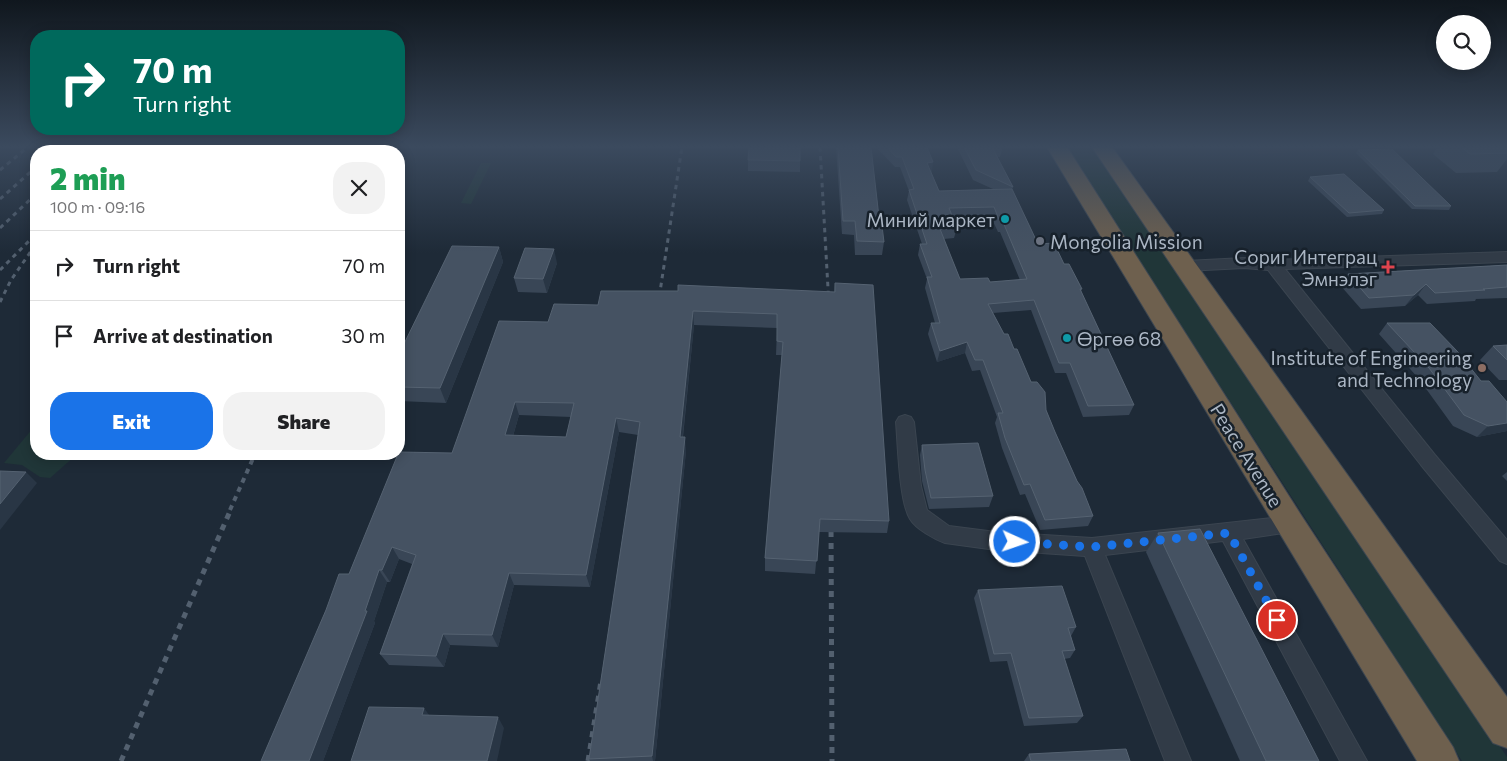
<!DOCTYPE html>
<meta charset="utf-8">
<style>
:root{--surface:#fff;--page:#f2f2f2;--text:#202124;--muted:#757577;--line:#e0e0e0;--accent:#1a73e8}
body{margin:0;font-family:Commissioner,sans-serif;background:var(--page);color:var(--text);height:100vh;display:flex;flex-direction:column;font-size:19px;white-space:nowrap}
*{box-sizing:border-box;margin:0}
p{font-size:16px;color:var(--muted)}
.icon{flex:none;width:28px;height:28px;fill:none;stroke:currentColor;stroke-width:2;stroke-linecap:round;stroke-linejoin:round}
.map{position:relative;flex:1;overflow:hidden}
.sheet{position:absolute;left:30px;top:145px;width:375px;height:315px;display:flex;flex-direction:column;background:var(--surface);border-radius:20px;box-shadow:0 2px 12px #0003}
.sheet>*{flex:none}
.guide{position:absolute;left:30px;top:30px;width:375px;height:105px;border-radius:20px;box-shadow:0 2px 12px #0003;background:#00695c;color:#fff;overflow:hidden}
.tools{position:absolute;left:1436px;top:15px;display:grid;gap:10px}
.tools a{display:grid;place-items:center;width:55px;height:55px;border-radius:50%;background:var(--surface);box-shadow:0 2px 12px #0003;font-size:25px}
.pin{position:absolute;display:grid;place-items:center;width:42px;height:42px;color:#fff;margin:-21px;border:2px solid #fff;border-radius:50%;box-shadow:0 1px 5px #0007}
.me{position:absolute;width:55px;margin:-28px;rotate:93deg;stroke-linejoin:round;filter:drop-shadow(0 0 4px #0008)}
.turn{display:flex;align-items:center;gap:18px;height:105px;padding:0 20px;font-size:22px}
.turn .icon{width:65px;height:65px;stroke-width:2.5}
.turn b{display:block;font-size:35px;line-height:42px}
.round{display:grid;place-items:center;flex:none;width:52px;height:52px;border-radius:20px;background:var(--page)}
.head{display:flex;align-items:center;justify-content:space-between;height:85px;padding:0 20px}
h1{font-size:30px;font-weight:800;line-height:38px;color:#1e9e55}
.cta{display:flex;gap:10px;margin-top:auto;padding:10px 20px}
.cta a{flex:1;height:58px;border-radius:20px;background:var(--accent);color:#fff;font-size:20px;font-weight:800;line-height:58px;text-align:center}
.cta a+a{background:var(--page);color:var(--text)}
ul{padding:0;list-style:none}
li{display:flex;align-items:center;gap:15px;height:70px;padding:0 20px;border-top:1px solid var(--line)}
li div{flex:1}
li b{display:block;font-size:19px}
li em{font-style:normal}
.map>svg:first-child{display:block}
</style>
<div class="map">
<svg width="1507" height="761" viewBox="0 0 1507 761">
<rect width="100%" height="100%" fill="#1e2a37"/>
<!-- medical -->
<path fill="#2b2a38" d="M1251,147H1396L1258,154Z"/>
<!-- green -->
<g fill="#203638">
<path d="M1066,147H1092L1507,757V761H1462Z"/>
<path d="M481,163H491L471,204L461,203Z"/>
<path d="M36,427V454H75V456L50,478L40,477L22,465L4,463L33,428Z"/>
</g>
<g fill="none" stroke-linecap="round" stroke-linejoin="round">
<defs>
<g id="street">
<path d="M1507,252V262L1285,269L1435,455L1507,540V564L1500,561L1421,465L1268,270L1244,268L1186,271L1181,269L1178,266L1181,263L1186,261L1244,258L1273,260Z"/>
<path d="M905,415L911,417L914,422L921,486L927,510L949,526L996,532L1092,538L1290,516L1297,519L1300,525L1297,531L1243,539L1367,761H1340L1223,541L1105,555L1191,761H1165L1085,556L996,550L945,543C934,539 916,529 910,519C899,501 898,445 896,422L899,417Z"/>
</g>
<g id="highway">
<path d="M1047,147H1067L1301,515L1453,747L1459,761H1417Z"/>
<path d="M1092,147H1112L1507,697V748L1493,743Z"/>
</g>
</defs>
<!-- street casing -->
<use href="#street" stroke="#3b4550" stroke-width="2"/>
<!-- highway casing -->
<use href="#highway" stroke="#3c4651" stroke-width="2"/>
<!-- street -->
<use href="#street" fill="#313b47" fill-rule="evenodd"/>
<!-- highway -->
<use href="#highway" fill="#6e604e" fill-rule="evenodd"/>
<!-- rail-far2 -->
<g stroke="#53606f" stroke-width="3" stroke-dasharray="4.5 4.5" stroke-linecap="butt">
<path d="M820,147L829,306"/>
<path d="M54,151L59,147"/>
<path d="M83,151L88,147"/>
<path d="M119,151L122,147"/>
<path d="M352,151L353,147"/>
<path d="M370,151L373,147"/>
<path d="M399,155L404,147"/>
<path d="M0,170L28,147"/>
<path d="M0,199L36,167"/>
<path d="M0,228L36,194"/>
<path d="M0,270L36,234"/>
<path d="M0,302L11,280L36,244"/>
<path d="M658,305L682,147"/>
</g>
<!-- rail-far1 -->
<path stroke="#53606f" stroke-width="4" stroke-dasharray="5 5" stroke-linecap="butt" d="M230,510L255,454"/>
<!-- rail -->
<g stroke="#53606f" stroke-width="5" stroke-dasharray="6 6" stroke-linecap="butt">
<path d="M831,519L832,761"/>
<path d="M121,761L231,509"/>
<path d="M588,761L601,681"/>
</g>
</g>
<!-- wall -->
<g fill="#394656" fill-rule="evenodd">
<path d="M836,147H871L880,226L884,242L882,255H855L854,235L842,234Z"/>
<path d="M876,147H927L931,172L939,191L993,189L973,180L957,147H1003L1000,157H997L1013,187L1012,190L1038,244L1064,264L1082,289L1081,291L1134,405L1129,415L1083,417L1066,373H1055L1031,310L993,313L1004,334L1014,349L1046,410L1055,432L1093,516L1088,526L1040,530L1025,494L1020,495L1002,448L995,423L997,417L980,370L972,371L965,353L937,362L928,334L931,323H935L925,288L927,279L918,255L920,244H922L907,200L909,191L900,167H895ZM991,217L998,232H1000L1020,280L990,282L960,279L944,239L954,238L957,228L953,218Z"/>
<path d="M1438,147H1504L1507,149V159L1497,172L1456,173L1433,154Z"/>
<path d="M1358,150L1451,206L1449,210L1412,209L1356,153Z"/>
<path d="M748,160L800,161V172L748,171Z"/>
<path d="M1310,177L1384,210L1382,214L1347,217L1308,181Z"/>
<path d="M499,247L503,262L446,403L399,401V354Z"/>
<path d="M557,263L547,293L518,292L514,278Z"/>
<path d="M1507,265V298L1476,299L1475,301L1427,304L1418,295L1405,306L1361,309L1340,285L1348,274Z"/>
<path d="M835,283L889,521L887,533L819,532L815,574L765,571V558L782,355H776L777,328L694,325L683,437L686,451L655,761H590L589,759L638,435L619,432L590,587L514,585L498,647L450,645L444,667L389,665L380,654L412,564L399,559L390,582H387L374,621L375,623L323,761H261L349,574L452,453L548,322L598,305L834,292ZM519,415L571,417L566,437L513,436Z"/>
<path d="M1387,323L1481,381L1507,431L1477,437L1453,426L1419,379L1379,334Z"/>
<path d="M1507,345V380H1499L1480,360L1493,346Z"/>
<path d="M922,445L993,496L989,507L929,509L922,481L920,455Z"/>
<path d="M1507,472V481L1502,476Z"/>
<path d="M1158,533L1319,761H1240L1146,552Z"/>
<path d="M978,590L1076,627L1071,636L1075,650L1070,658L1064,659L1083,716L1077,723L1024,726L1007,661L990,662L974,598Z"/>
<path d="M1029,754L1130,761H1024Z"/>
</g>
<!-- shaded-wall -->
<g fill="#293645">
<path d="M933,162L932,172L926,173L927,163Z"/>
<path d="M499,247L503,262L446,403L440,388Z"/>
<path d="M554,249L557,263L547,293L543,279Z"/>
<path d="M1426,284L1418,295L1405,306L1414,295Z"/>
<path d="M693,311L694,325L681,451L680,437Z"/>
<path d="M967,342L965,353L937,362L940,351Z"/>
<path d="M515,402L519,415L509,449L505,435Z"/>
<path d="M616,418L619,432L590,587L586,575Z"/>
<path d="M1507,423V431L1477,437L1488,426Z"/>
<path d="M685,437L686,451L655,761H653L652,756Z"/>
<path d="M26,472L37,483L0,530V504Z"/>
<path d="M392,547L399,559L390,582L382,570Z"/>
<path d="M379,570L387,582L374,621L375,623L323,761H309L365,611Z"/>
<path d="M509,573L514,585L498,647L492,635Z"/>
<path d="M443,634L450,645L444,667L436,656Z"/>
<path d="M424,708L432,719L422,715Z"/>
<path d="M498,717L504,728L497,761H487Z"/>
</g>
<!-- building -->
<g fill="#455262" stroke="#556271" fill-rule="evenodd">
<path d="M749,147H800V161L748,160Z"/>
<path d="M838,147H871L880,226H882L884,242L857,241L855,221H843Z"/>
<path d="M887,147H927L933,162L927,163L939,191L1012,189L1038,244L1054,243L1064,264H1069L1082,289H1080L1134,405L1088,406L1070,363H1059L1034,300L988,304L1004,334H1008L1014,349H1017L1031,382H1037L1045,392L1046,410L1055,432L1077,481L1082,488L1093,516L1045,520L1030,484L1024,485L1005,438L998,413H1003L983,360H975L967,342L940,351L931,323H940L927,277H932L920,244H927L909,190L914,189L902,157H896ZM994,207L1000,222H1003L1027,279L990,282L988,278L960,279L940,229L957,228L949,208Z"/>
<path d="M964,147H1003H992L1013,187L976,170Z"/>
<path d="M1461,147H1504L1507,149V153L1470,154Z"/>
<path d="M1392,149L1451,206H1415L1358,150Z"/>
<path d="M1344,174L1384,210L1349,213L1310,177Z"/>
<path d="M452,246L499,247L440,388L399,387V354Z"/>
<path d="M525,248L554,249L543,279L514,278Z"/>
<path d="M1507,265V287L1483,289L1485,290L1435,293L1426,284L1414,295L1369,298L1348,274Z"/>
<path d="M835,283L873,285L889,521L820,519L817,561L765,558L783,342L777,341V314L693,311L680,437H685L652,756L589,759L640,422L616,418L586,575L509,573L492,635L443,634L436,656L380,654L416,555L392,547L382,570H379L365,611H367L309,761H261L326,610L339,574H349L398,454H399V452L452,453L499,321L548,322L554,304L598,305L601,291H678V285L835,292ZM515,402L574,403L566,437L505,435Z"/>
<path d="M1387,323H1430L1457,351L1481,381H1489L1507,402V423L1488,426L1464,415L1429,368Z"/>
<path d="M1507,345V360L1493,346Z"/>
<path d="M978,443L993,496L931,498L925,470L922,445Z"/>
<path d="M0,471L26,472L0,504Z"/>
<path d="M1200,529L1319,761H1266L1158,533Z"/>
<path d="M1062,586L1076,627L1068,628L1075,650L1062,651L1083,716L1029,718L1011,653L994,654L978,590Z"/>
<path d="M369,707L424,708L422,715L498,717L487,761H351Z"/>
<path d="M1126,749L1130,761H1031L1029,754Z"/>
</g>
<!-- sky -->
<linearGradient id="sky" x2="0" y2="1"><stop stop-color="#10171e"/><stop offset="0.58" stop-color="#3b4a5e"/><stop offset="1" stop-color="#3b4a5e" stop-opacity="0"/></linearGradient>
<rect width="1507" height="253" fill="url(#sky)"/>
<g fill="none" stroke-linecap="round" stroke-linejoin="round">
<!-- route -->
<path stroke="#1a73e8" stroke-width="9" stroke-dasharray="0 16.2" d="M1015,542L1092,547L1229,533L1277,620"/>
</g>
<!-- markers -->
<g fill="#0f9aa8" stroke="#17212b" stroke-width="2">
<circle cx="1005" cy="219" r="5"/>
<circle cx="1067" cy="338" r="5"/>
</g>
<circle fill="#6b7280" stroke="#17212b" stroke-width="2" cx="1040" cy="241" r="5"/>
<path fill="#e0444e" stroke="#17212b" stroke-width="2" d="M1385.5 259.5h5v5h5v5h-5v5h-5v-5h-5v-5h5z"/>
<circle fill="#8d6e63" stroke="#17212b" stroke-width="2" cx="1482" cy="368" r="5"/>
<g text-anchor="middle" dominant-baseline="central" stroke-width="5" stroke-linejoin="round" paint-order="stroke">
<!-- poi labels -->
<g font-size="19" fill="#abb6c4" stroke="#17212b" text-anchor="end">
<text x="995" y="219">Миний маркет</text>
<text x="1050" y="241" text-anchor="start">Mongolia Mission</text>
<text x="1377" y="256">Сориг Интеграц<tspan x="1377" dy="22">Эмнэлэг</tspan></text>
<text x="1077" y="338" text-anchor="start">Өргөө 68</text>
<text x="1472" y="357">Institute of Engineering<tspan x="1472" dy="22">and Technology</tspan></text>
</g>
<!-- street labels -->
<g font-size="19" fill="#abb6c4" stroke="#17212b">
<text transform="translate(1247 455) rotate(58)">Peace Avenue</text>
</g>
</g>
</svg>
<div class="tools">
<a><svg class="icon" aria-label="search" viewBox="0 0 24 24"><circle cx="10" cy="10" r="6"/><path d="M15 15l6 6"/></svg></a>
</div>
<div class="pin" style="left:1277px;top:620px;background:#d93025"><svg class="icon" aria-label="arrive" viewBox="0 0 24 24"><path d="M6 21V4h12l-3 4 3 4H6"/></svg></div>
<svg class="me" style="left:1015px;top:542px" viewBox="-20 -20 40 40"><circle r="17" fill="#1a73e8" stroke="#fff" stroke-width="3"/><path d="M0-11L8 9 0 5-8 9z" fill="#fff"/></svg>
<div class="guide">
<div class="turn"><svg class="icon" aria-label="right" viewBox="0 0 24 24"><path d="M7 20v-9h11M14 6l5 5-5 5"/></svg><div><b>70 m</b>Turn right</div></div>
</div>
<section class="sheet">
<div class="head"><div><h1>2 min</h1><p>100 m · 09:16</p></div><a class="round"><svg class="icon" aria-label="close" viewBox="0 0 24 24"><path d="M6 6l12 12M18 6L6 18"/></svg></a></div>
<ul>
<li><svg class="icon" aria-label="right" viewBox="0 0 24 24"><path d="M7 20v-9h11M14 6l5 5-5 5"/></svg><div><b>Turn right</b></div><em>70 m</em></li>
<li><svg class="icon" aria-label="arrive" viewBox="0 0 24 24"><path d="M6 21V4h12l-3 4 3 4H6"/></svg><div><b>Arrive at destination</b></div><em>30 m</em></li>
</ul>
<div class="cta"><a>Exit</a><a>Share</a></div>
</section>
</div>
